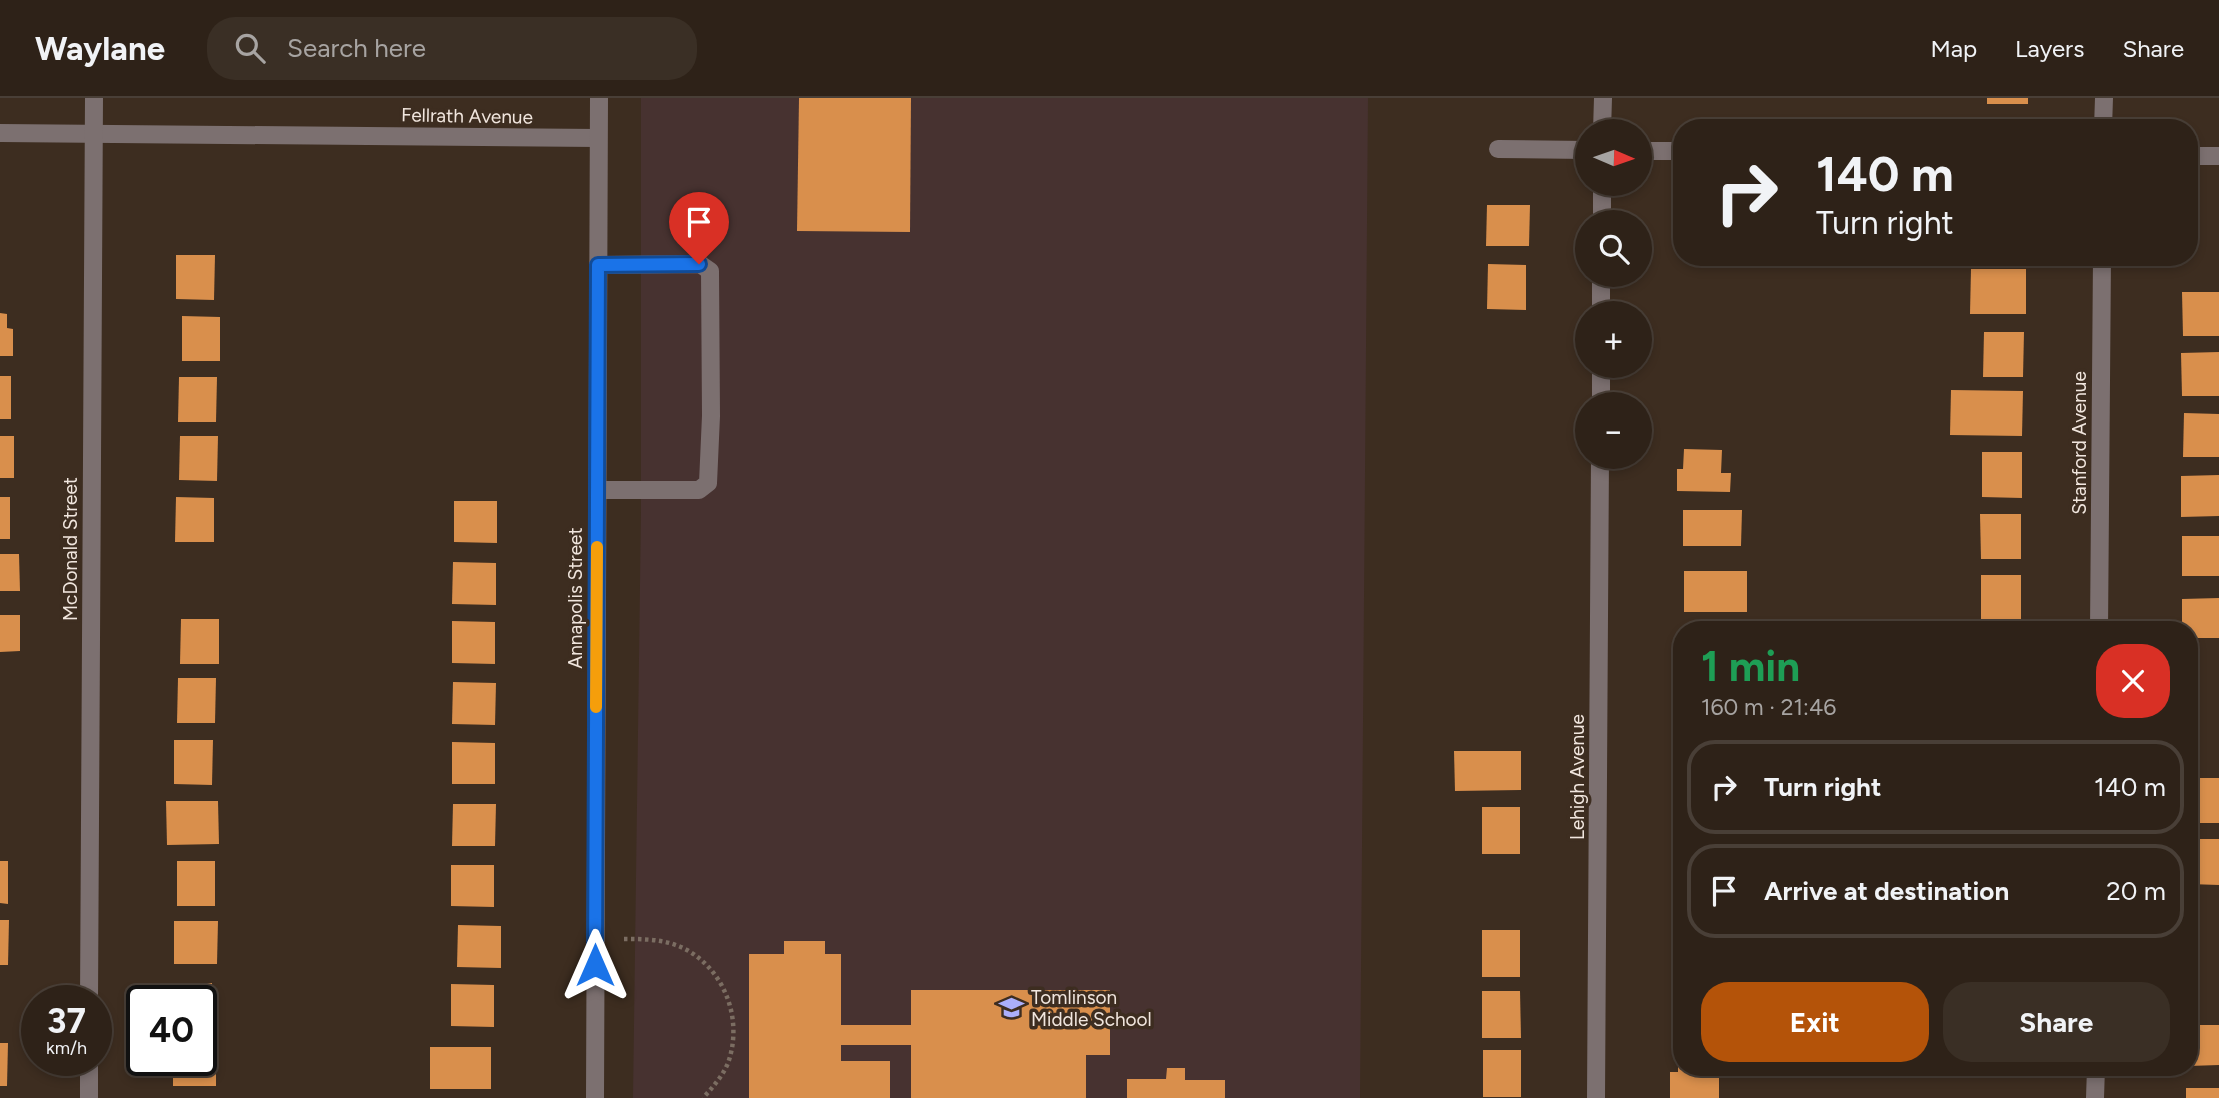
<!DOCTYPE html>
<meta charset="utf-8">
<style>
:root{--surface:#2e2218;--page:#3a2f25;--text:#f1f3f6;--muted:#a7a4a2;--line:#493f37;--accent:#b45309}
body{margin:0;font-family:Figtree,sans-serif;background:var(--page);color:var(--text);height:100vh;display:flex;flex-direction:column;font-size:26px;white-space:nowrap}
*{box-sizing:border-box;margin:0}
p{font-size:23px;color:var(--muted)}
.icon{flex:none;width:38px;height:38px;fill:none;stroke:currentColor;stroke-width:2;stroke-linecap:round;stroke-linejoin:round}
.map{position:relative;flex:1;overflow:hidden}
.panel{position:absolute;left:1673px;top:523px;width:525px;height:455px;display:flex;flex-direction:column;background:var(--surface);border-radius:28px;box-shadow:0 4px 10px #0003,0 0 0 2px var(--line)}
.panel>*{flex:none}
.top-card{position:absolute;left:1673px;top:21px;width:525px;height:147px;border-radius:28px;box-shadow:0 4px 10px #0003,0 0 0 2px var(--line);background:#2e2218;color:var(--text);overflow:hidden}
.needle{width:46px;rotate:92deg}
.buttons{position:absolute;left:1575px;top:21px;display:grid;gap:14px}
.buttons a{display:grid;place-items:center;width:77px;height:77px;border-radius:50%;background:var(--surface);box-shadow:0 4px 10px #0003,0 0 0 2px var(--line);font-size:35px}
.speed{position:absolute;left:21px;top:887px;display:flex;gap:14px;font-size:35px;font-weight:700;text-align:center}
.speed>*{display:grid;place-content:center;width:91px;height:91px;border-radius:50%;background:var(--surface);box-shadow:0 4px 10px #0003,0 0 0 2px var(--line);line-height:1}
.speed small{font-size:18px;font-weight:400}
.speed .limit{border:4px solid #111;border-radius:10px;background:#fff;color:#111}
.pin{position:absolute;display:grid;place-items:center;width:60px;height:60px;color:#fff;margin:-72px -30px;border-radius:50% 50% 50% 0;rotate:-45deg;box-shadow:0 0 7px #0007}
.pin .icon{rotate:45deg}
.me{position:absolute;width:77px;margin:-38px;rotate:0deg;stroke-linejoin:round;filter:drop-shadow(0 0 5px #0008)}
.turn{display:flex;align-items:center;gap:24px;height:147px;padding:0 28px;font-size:32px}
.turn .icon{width:91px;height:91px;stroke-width:2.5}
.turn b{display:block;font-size:49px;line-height:60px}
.round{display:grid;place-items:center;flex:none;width:74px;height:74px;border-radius:28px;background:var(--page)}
.summary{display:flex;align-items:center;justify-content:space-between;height:119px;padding:0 28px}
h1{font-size:42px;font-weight:700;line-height:52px;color:#1e9e55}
.action{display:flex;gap:14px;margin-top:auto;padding:14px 28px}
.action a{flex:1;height:80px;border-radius:28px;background:var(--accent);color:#fff;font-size:28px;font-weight:700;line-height:80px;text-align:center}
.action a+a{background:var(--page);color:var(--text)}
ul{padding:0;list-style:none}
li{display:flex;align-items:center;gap:21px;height:94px;margin:0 14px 10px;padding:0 14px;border:4px solid var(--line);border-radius:28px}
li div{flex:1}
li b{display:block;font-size:26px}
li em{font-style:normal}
header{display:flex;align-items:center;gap:42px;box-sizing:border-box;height:98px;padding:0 35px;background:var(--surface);border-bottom:2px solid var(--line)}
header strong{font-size:33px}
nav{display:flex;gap:38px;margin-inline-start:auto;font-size:24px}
.search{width:490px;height:63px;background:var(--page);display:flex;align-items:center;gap:18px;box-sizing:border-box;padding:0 24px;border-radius:28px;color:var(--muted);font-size:26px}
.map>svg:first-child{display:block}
</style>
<header>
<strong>Waylane</strong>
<div class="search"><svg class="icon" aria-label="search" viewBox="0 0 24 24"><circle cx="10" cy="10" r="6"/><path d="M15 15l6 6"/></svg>Search here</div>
<nav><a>Map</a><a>Layers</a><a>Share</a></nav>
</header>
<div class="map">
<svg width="2219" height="1000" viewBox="0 0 2219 1000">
<rect width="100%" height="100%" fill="#3d2d20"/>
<!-- education -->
<path fill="#473230" d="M641,0H1368L1360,1000H633L641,414Z"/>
<!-- building -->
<g fill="#d98f4c">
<path d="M799,0H911L910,134L797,133Z"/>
<rect x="1987" y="0" width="41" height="6"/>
<path d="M1487,107H1530L1529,148H1486Z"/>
<path d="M176,157H215L214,202L176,201Z"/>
<path d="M1488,166L1526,167V212L1487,211Z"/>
<path d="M1971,171H2026V216H1970Z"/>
<path d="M2182,194H2219V238H2183Z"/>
<path d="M0,215L7,216V230L13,231V258H0Z"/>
<path d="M182,218L220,219V263H182Z"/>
<path d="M1984,234H2024L2023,279H1983Z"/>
<path d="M2219,254V298H2182L2181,255Z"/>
<rect x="0" y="278" width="11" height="43"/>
<path d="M179,279H217L216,324H178Z"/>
<path d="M1951,292L2023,293L2022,338L1950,337Z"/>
<path d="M2184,315L2219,316V359H2183Z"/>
<rect x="0" y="338" width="14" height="42"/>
<path d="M180,338H218L217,383L179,382Z"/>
<path d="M1684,351L1722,352L1721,375H1731L1730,394L1677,393V371H1683Z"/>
<path d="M1982,354H2022V400L1982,399Z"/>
<path d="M2219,377V418L2181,419V378Z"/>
<rect x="0" y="399" width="10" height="42"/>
<path d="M176,399L214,400V444H175Z"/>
<path d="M454,403H497V445L454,444Z"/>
<path d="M1683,412H1742L1741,448H1683Z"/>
<path d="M1980,416H2021V461H1981Z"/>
<rect x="2182" y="438" width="37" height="40"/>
<path d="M0,456H19L20,493H0Z"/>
<path d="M453,464L496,465V507L452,506Z"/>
<rect x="1684" y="473" width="63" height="41"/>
<rect x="1981" y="477" width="40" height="45"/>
<path d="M2219,500V540H2189V532H2182V501Z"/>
<path d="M0,517H20V553L0,554Z"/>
<path d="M181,521H219V566H180Z"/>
<path d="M452,523L495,524V566L452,565Z"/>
<path d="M178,580H216L215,625H177Z"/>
<path d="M453,584L496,585L495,627L452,626Z"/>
<path d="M174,642H213L212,687L174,686Z"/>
<path d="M452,644L495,645V686H452Z"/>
<path d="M1454,653H1521V692L1455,693Z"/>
<path d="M1672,662H1682V703H1671Z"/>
<rect x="2189" y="680" width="30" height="45"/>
<path d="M166,703H218L219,746L167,747Z"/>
<path d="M453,706H496L495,748H452Z"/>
<rect x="1482" y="709" width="38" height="47"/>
<path d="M2189,741H2219V787L2189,786Z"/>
<path d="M0,763H8V806L0,805Z"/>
<rect x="177" y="763" width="38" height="45"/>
<path d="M451,767H494V809L451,808Z"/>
<path d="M0,822H9L8,867H0Z"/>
<path d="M174,823H218L217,866H174Z"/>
<path d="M458,827L501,828V870L457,869Z"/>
<rect x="1482" y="832" width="38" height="47"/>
<path d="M784,843H825V856H841V927H911V892H1110V957H1086V1000H911V947H841V963H890V1000H749V856H784Z"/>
<path d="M173,885H212V928L201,927V903H173Z"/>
<path d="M451,886L494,887V929L451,928Z"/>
<path d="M1482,893H1520L1521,940H1482Z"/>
<path d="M1679,895H1682V939H1673L1674,916H1678Z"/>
<path d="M2189,927H2219V967L2189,968Z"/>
<path d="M0,945H8L7,988H0Z"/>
<path d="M201,945H216V988H173V962H201Z"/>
<rect x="430" y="949" width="61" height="42"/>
<rect x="1483" y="952" width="38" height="47"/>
<path d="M1678,955H1682V970H1719V1000H1670V974H1678Z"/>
<path d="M1167,970H1185V982H1225V1000H1127V981H1166Z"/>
<rect x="2186" y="990" width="33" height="10"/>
</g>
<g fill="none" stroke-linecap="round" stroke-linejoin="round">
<!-- path -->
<path stroke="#7b6d62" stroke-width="4.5" stroke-dasharray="3.5 3.5" stroke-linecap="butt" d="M624,841C645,841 667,841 687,852C726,874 743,923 728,965C722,979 713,989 703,1000"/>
<!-- minor -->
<g stroke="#7c7070" stroke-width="18">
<path d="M2103,30L2104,0"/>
<path d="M1602,33L1603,0"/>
<path d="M0,35L598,40"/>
<path d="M1498,51L1587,52"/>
<path d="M1640,53H1682"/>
<path d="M2189,58H2219"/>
<path d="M1602,124V86"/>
<path d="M1601,215V177"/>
<path d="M1601,306V268"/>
<path d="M597,392H699L708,385L711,318L710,173L700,166L598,167"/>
<path d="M2099,532L2102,159"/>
<path d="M89,903L94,0"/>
<path d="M89,1000V962"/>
<path d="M595,1000L599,0"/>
<path d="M1596,1000L1600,359"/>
<path d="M2095,1000L2096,970"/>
</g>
</g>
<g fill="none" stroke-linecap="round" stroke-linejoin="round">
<defs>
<path id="route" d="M595,867L598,167L699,166"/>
</defs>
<!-- route casing -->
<use href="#route" stroke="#114b97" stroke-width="18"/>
<!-- route -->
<use href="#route" stroke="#1a73e8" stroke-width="12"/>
<!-- slow -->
<path stroke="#f59e0b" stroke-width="12" d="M596,609L597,449"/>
</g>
<!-- icons -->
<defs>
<symbol id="school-bare" viewBox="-9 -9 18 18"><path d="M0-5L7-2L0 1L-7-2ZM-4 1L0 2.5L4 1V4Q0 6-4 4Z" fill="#abaffb" stroke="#3d2d20" stroke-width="2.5" paint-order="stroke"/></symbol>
</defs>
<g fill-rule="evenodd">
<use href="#school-bare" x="994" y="892" width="35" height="35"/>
</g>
<g text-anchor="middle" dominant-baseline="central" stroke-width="7" stroke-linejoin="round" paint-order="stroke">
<!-- street labels -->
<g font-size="19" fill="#f1e6de" stroke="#3d2d20">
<text transform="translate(467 18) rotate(1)">Fellrath Avenue</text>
<text transform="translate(2079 345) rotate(-90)">Stanford Avenue</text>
<text transform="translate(70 451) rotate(-90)">McDonald Street</text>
<text transform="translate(575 500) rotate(-90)">Annapolis Street</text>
<text transform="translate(1577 679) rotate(-90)">Lehigh Avenue</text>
</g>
<!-- poi labels -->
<g font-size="19" fill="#f1e6de" stroke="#3d2d20" text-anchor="start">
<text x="1031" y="899">Tomlinson<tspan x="1031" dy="22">Middle School</tspan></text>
</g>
</g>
</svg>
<div class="buttons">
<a><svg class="needle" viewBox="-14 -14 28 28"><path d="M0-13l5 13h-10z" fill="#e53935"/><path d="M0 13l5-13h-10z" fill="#a7a4a2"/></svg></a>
<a><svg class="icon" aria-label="search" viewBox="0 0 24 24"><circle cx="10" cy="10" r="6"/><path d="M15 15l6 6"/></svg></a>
<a>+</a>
<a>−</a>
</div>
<div class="speed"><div>37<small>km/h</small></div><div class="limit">40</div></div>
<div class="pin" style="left:699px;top:166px;background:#d93025"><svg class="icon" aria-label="arrive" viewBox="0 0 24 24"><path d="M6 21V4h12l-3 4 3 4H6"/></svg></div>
<svg class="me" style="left:595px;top:867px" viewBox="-20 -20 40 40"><path d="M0-17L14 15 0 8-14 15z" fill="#1a73e8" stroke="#fff" stroke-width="4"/></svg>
<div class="top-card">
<div class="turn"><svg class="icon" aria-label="right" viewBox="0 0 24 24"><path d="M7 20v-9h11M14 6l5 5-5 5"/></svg><div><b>140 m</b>Turn right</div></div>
</div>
<section class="panel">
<div class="summary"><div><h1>1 min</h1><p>160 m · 21:46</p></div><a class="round" style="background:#d93025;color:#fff"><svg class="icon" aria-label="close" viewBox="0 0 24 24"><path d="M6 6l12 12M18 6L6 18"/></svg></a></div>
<ul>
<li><svg class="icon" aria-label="right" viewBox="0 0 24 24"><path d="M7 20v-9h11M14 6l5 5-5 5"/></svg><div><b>Turn right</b></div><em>140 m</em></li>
<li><svg class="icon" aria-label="arrive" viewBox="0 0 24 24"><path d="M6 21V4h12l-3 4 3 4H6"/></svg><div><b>Arrive at destination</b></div><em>20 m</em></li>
</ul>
<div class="action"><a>Exit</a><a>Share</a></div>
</section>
</div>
